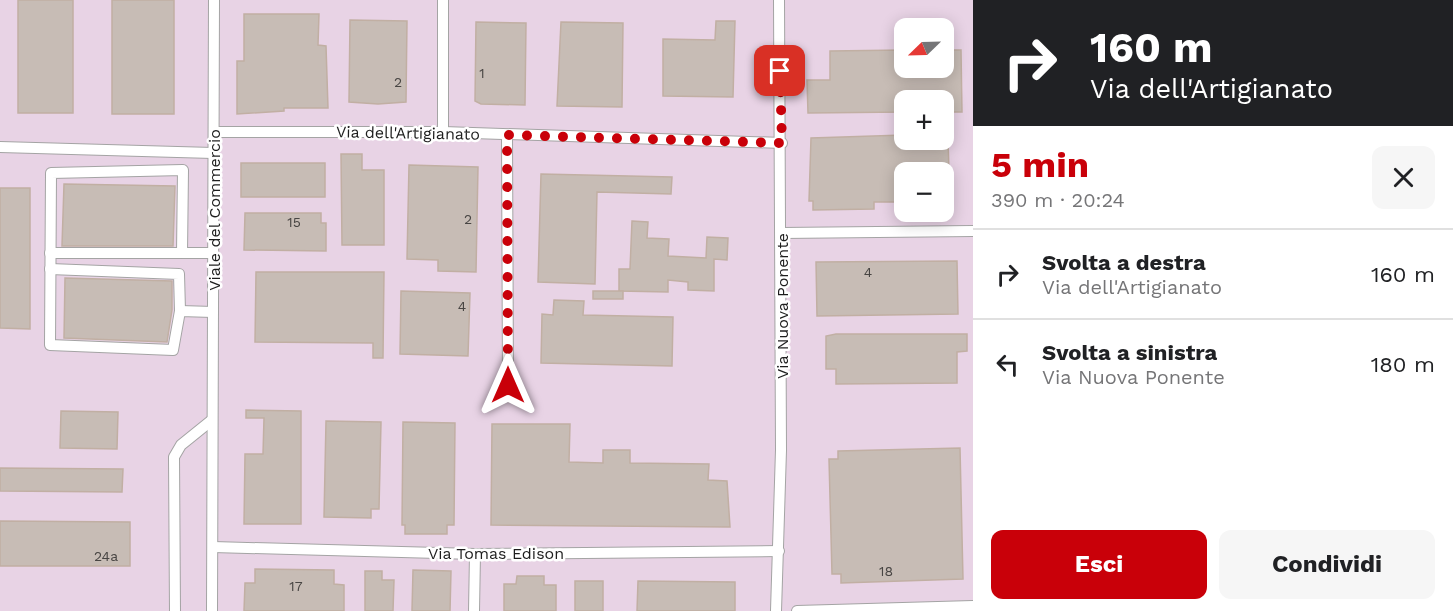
<!DOCTYPE html>
<html lang="it">
<meta charset="utf-8">
<style>
:root{--surface:#fff;--page:#f6f6f6;--text:#202124;--muted:#757577;--line:#e0e0e0;--accent:#c90009}
body{margin:0;font-family:"Work Sans",sans-serif;background:var(--page);color:var(--text);height:100vh;display:flex;flex-direction:column;font-size:22px;white-space:nowrap}
*{box-sizing:border-box;margin:0}
p{font-size:20px;color:var(--muted)}
.icon{flex:none;width:33px;height:33px;fill:none;stroke:currentColor;stroke-width:2;stroke-linecap:round;stroke-linejoin:round}
.map{position:relative;flex:1;overflow:hidden}
.sheet{display:flex;flex-direction:column;background:var(--surface);width:480px}
.sheet>*{flex:none}
.guide{background:#202124;color:#fff;overflow:hidden}
.needle{width:39px;rotate:247deg}
.controls{position:absolute;left:894px;top:18px;display:grid;gap:12px}
.controls a{display:grid;place-items:center;width:60px;height:60px;border-radius:12px;background:var(--surface);box-shadow:0 3px 15px #0003;font-size:30px}
.pin{position:absolute;display:grid;place-items:center;width:51px;height:51px;color:#fff;margin:-26px;border-radius:12px;box-shadow:0 3px 9px #0006}
.me{position:absolute;width:66px;margin:-33px;rotate:0deg;stroke-linejoin:round;filter:drop-shadow(0 0 4px #0008)}
.turn{display:flex;align-items:center;gap:21px;height:126px;padding:0 18px;font-size:27px}
.turn .icon{width:78px;height:78px;stroke-width:2.5}
.turn b{display:block;font-size:42px;line-height:51px}
.round{display:grid;place-items:center;flex:none;width:63px;height:63px;border-radius:12px;background:var(--page)}
.headline{display:flex;align-items:center;justify-content:space-between;height:102px;padding:0 18px}
h1{font-size:36px;font-weight:700;line-height:45px;color:var(--accent)}
.button{display:flex;gap:12px;margin-top:auto;padding:12px 18px}
.button a{flex:1;height:69px;border-radius:12px;background:var(--accent);color:#fff;font-size:24px;font-weight:700;line-height:69px;text-align:center}
.button a+a{background:var(--page);color:var(--text)}
ul{padding:0;list-style:none}
li{display:flex;align-items:center;gap:18px;height:90px;padding:0 18px;border-top:2px solid var(--line)}
li div{flex:1}
li b{display:block;font-size:22px}
li em{font-style:normal}
main{display:flex;flex:1;min-height:0}
.map>svg:first-child{display:block}
</style>
<main>
<div class="map">
<svg width="973" height="611" viewBox="0 0 973 611">
<rect width="100%" height="100%" fill="#efeae2"/>
<!-- industrial -->
<path fill="#e8d3e5" fill-rule="evenodd" d="M0,0H973V611H0ZM904,28H944V68H904ZM904,100H944V140H904ZM904,172H944V212H904Z"/>
<!-- building -->
<g fill="#c7bcb5" stroke="#c1afa3" stroke-width="1.5">
<rect x="18" y="0" width="55" height="113"/>
<rect x="112" y="0" width="62" height="114"/>
<path d="M244,14H319L318,45L326,46L328,108H284V111L237,114V61H244Z"/>
<path d="M350,20L407,21L406,102L378,104L349,102Z"/>
<path d="M716,21H735L733,97L663,96V39L715,40Z"/>
<path d="M476,22L526,23L525,105L481,104L475,101Z"/>
<path d="M561,22L623,23L622,107L557,106Z"/>
<path d="M904,50V68H944V50H961L962,112H944V100H904V112L808,113L807,80H830V51Z"/>
<path d="M904,135V140H948L949,172H904V202H874V209L813,210V201H809L811,138Z"/>
<path d="M341,154H362V170H384V245H342Z"/>
<rect x="241" y="163" width="84" height="34"/>
<path d="M409,165L478,167L476,272L438,271V260L407,259Z"/>
<path d="M541,174L672,177L671,194L597,192L595,284L538,282Z"/>
<path d="M64,184L175,186L173,246H62Z"/>
<path d="M0,188H30V329L0,328Z"/>
<path d="M245,213H321V223H326V251L244,250Z"/>
<path d="M632,221L648,222L647,238L669,239L668,256L706,258L707,237L728,238L727,260L714,259V291L688,290V282L668,280V292L619,291V269H630Z"/>
<path d="M957,261L958,314L817,316L816,262Z"/>
<path d="M256,272H384L383,358H373V343L255,342Z"/>
<path d="M65,278L172,281V310L167,342L64,338Z"/>
<path d="M401,291L470,293L468,356L400,354Z"/>
<rect x="593" y="291" width="30" height="8"/>
<path d="M554,300L584,301L583,315L673,317L672,366L541,363L542,314L553,315Z"/>
<path d="M836,334H967V351L957,352V383L836,384V369H826V336Z"/>
<path d="M246,410L301,411V524H244L245,454H263L264,418H246Z"/>
<path d="M61,411L118,412L117,449L60,448Z"/>
<path d="M326,421L381,422L379,509H371V518L324,517Z"/>
<path d="M403,422L455,423L454,525H447V534H405V525H402Z"/>
<path d="M492,424H570L569,462L603,463V450H630V463L709,464L708,480L727,481L730,527L491,525Z"/>
<path d="M960,448L963,579L841,583V574H832L829,459H838V451Z"/>
<path d="M0,468L123,469L122,492L0,491Z"/>
<path d="M0,521L130,522V566H0Z"/>
<path d="M255,569L334,570V584L344,585V611H244L245,583H255Z"/>
<path d="M413,570L451,571L450,611H412Z"/>
<path d="M365,571H382V580H394L393,611H365Z"/>
<path d="M517,576H544V585H556V611H504V584H516Z"/>
<rect x="575" y="581" width="28" height="30"/>
<path d="M638,581L735,582V611H637Z"/>
</g>
<g fill="none" stroke-linecap="round" stroke-linejoin="round">
<defs>
<g id="minor">
<path d="M214,132H443L782,143"/>
<path d="M443,132V0"/>
<path d="M507,135L508,385"/>
<path d="M0,147L213,153"/>
<path d="M782,233L973,231"/>
<path d="M50,253H182"/>
<path d="M50,269L179,274L180,311"/>
<path d="M213,312L180,311L173,350L50,345L51,173L183,170L182,253H213"/>
<path d="M213,547L475,554L779,551"/>
<path d="M175,611L174,457L181,445L212,420"/>
<path d="M212,611L214,0"/>
<path d="M474,611L475,554"/>
<path d="M776,611L781,450L779,0"/>
<path d="M797,611L973,606"/>
</g>
</defs>
<!-- minor casing -->
<use href="#minor" stroke="#a4a4a4" stroke-width="12"/>
<!-- minor -->
<use href="#minor" stroke="#fff" stroke-width="10"/>
</g>
<g fill="none" stroke-linecap="round" stroke-linejoin="round">
<!-- route -->
<path stroke="#c90009" stroke-width="10" stroke-dasharray="0 18" d="M508,385L507,135L782,143L780,71"/>
</g>
<g text-anchor="middle" dominant-baseline="central" stroke-width="5" stroke-linejoin="round" paint-order="stroke">
<!-- number labels -->
<g font-size="14" fill="#484543">
<text x="482" y="73">1</text>
<text x="398" y="82">2</text>
<text x="468" y="219">2</text>
<text x="294" y="222">15</text>
<text x="868" y="272">4</text>
<text x="462" y="306">4</text>
<text x="106" y="556">24a</text>
<text x="886" y="571">18</text>
<text x="296" y="586">17</text>
</g>
<!-- street labels -->
<g font-size="16" fill="#1d1d1d" stroke="#fff">
<text transform="translate(408 133) rotate(1)">Via dell'Artigianato</text>
<text transform="translate(214 210) rotate(-90)">Viale del Commercio</text>
<text transform="translate(782 306) rotate(-90)">Via Nuova Ponente</text>
<text x="496" y="553">Via Tomas Edison</text>
</g>
</g>
</svg>
<div class="controls">
<a><svg class="needle" viewBox="-14 -14 28 28"><path d="M0-13l5 13h-10z" fill="#e53935"/><path d="M0 13l5-13h-10z" fill="#757577"/></svg></a>
<a>+</a>
<a>−</a>
</div>
<div class="pin" style="left:780px;top:71px;background:#d93025"><svg class="icon" aria-label="arrive" viewBox="0 0 24 24"><path d="M6 21V4h12l-3 4 3 4H6"/></svg></div>
<svg class="me" style="left:508px;top:385px" viewBox="-20 -20 40 40"><path d="M0-17L14 15 0 8-14 15z" fill="#c90009" stroke="#fff" stroke-width="4"/></svg>
</div>
<section class="sheet">
<div class="guide">
<div class="turn"><svg class="icon" aria-label="right" viewBox="0 0 24 24"><path d="M7 20v-9h11M14 6l5 5-5 5"/></svg><div><b>160 m</b>Via dell'Artigianato</div></div>
</div>
<div class="headline"><div><h1>5 min</h1><p>390 m · 20:24</p></div><a class="round"><svg class="icon" aria-label="close" viewBox="0 0 24 24"><path d="M6 6l12 12M18 6L6 18"/></svg></a></div>
<ul>
<li><svg class="icon" aria-label="right" viewBox="0 0 24 24"><path d="M7 20v-9h11M14 6l5 5-5 5"/></svg><div><b>Svolta a destra</b><p>Via dell'Artigianato</p></div><em>160 m</em></li>
<li><svg class="icon" aria-label="left" viewBox="0 0 24 24"><path d="M17 20v-9H6M10 6l-5 5 5 5"/></svg><div><b>Svolta a sinistra</b><p>Via Nuova Ponente</p></div><em>180 m</em></li>
</ul>
<div class="button"><a>Esci</a><a>Condividi</a></div>
</section>
</main>
